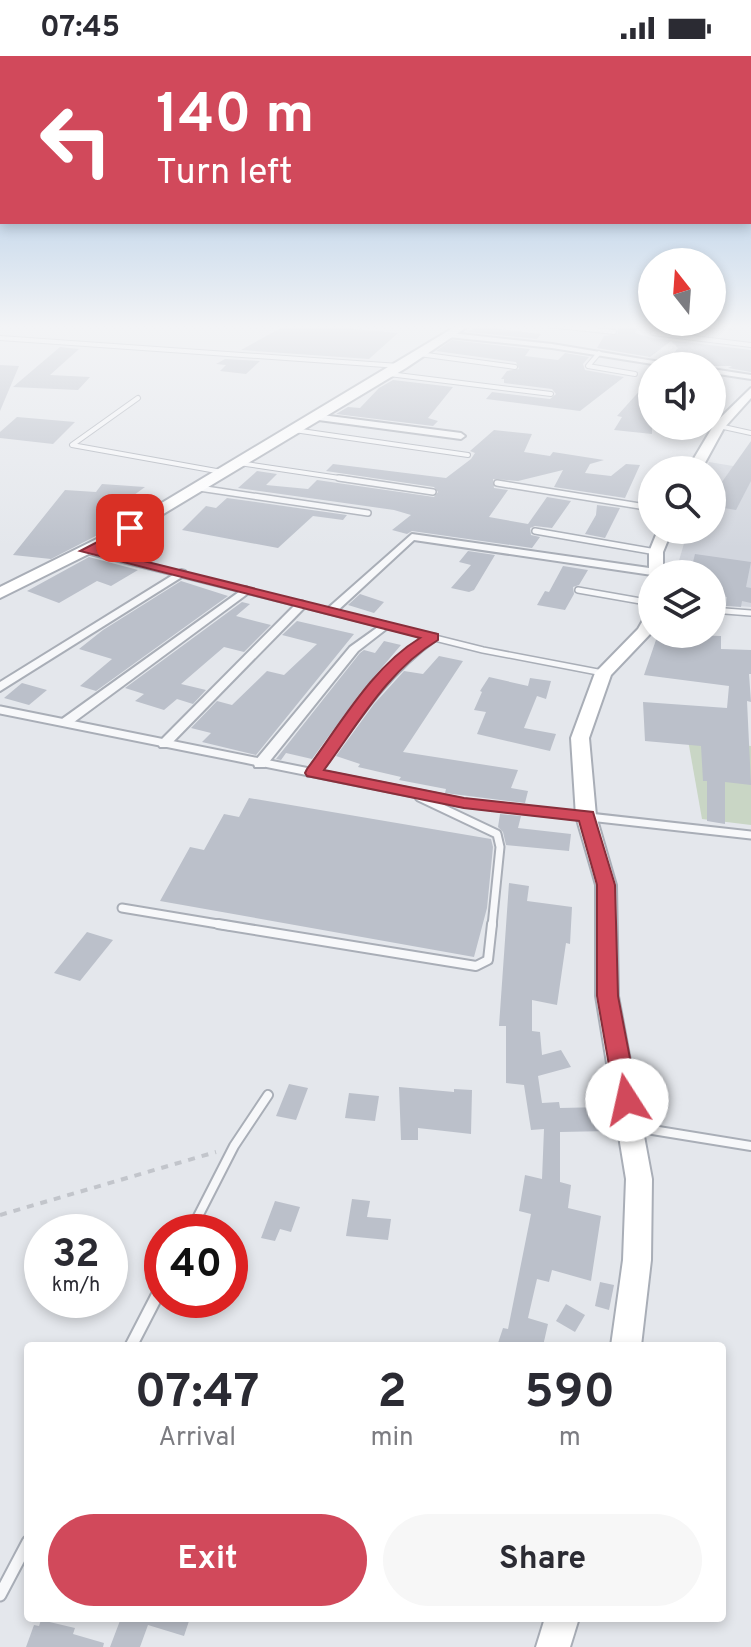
<!DOCTYPE html>
<style>
:root{--surface:#fff;--page:#f7f7f7;--text:#2b2b33;--muted:#7c7c81;--accent:#d1495b}
body{margin:0;font-family:Overpass,sans-serif;background:var(--page);color:var(--text);height:100vh;display:flex;flex-direction:column;font-size:30px;white-space:nowrap}
*{box-sizing:border-box;margin:0}
p{font-size:26px;color:var(--muted)}
.icon{flex:none;width:44px;height:44px;fill:none;stroke:currentColor;stroke-width:2;stroke-linecap:round;stroke-linejoin:round}
.map{position:relative;flex:1;overflow:hidden}
.drawer{position:absolute;left:24px;top:1286px;width:702px;height:280px;display:flex;flex-direction:column;background:var(--surface);border-radius:8px;box-shadow:0 4px 12px #0003}
.drawer>*{flex:none}
.top-card{position:absolute;left:0px;top:0px;width:752px;height:168px;box-shadow:0 4px 12px #0003;background:#d1495b;color:#fff;overflow:hidden}
.needle{width:52px;rotate:343deg}
.fabs{position:absolute;left:638px;top:192px;display:grid;gap:16px}
.fabs a{display:grid;place-items:center;width:88px;height:88px;border-radius:50%;background:var(--surface);box-shadow:0 4px 12px #0003;font-size:40px}
.speed{position:absolute;left:24px;top:1158px;display:flex;gap:16px;font-size:40px;font-weight:700;text-align:center}
.speed>*{display:grid;place-content:center;width:104px;height:104px;border-radius:50%;background:var(--surface);box-shadow:0 4px 12px #0003;line-height:1}
.speed small{font-size:20px;font-weight:400}
.speed .limit{border:12px solid #d22;background:#fff;color:#111}
.pin{position:absolute;display:grid;place-items:center;width:68px;height:68px;color:#fff;margin:-34px;border-radius:16px;box-shadow:0 4px 12px #0006}
.me{position:absolute;width:88px;margin:-44px;rotate:350deg;stroke-linejoin:round;filter:drop-shadow(0 0 6px #0008)}
.turn{display:flex;align-items:center;gap:28px;height:168px;padding:0 24px;font-size:36px}
.turn .icon{width:104px;height:104px;stroke-width:2.5}
.turn b{display:block;font-size:56px;line-height:68px}
.eta{display:flex;justify-content:space-evenly;align-items:center;height:136px;text-align:center}
.eta b{font-size:48px;font-weight:700;line-height:56px}
.action{display:flex;gap:16px;margin-top:auto;padding:16px 24px}
.action a{flex:1;height:92px;border-radius:48px;background:var(--accent);color:#fff;font-size:32px;font-weight:700;line-height:92px;text-align:center}
.action a+a{background:var(--page);color:var(--text)}
.status{display:flex;justify-content:space-between;align-items:center;height:56px;padding:0 40px;background:var(--surface);direction:ltr}
.status svg{height:22px;fill:currentColor}
.map>svg:first-child{display:block}
</style>
<div class="status"><b>07:45</b><svg viewBox="0 0 49 12"><path d="M0 12V9h3v3zM5 12V6h3v6zM10 12V3h3v9zM15 12V0h3v12zM26 1h20v11H26zM47 4h2v5h-2z"/></svg></div>
<div class="map">
<svg width="751" height="1591" viewBox="0 0 751 1591">
<rect width="100%" height="100%" fill="#e4e7ec"/>
<!-- built -->
<path fill="#d2d6de" d="M709,406L751,413V551L712,548V518H675L688,474H712V414H706Z"/>
<!-- green -->
<path fill="#c9d6c5" d="M688,684L751,690V769L702,763Z"/>
<!-- building -->
<g fill="#bbc0ca">
<path d="M286,269H336L332,271L398,277L369,303L241,294Z"/>
<path d="M610,270L638,272L635,277L652,282L751,294V316L728,312L732,310H687L668,304L678,292L671,285L650,301L597,292L604,280L618,278V272Z"/>
<path d="M474,272H492L541,278L537,283L469,276Z"/>
<path d="M452,284L530,293L525,300L558,304L565,297L589,301L583,308L585,314L624,321L580,355L486,343L492,336L550,343L556,338L552,333L504,327V323H501L507,315L519,313L516,306L436,295Z"/>
<path d="M60,291L79,293L50,319L90,321L78,334L13,331Z"/>
<path d="M225,303L260,305L246,318L220,315L226,309L216,308Z"/>
<path d="M0,309L19,310L0,355Z"/>
<path d="M652,321V378L614,374L622,361L617,360Z"/>
<path d="M393,324L453,331L428,362L438,365L433,370L336,358L348,351L360,352L379,332Z"/>
<path d="M17,361L75,366L53,388L0,382V376Z"/>
<path d="M494,374L532,378L524,396L550,400L553,396L604,404L590,408L585,417L611,420L626,408L640,409L625,442L554,431L563,414L518,425L493,423L494,432L508,434L489,461L528,468L547,441L571,445L552,472L535,470L530,472L531,479L540,481L532,492L412,475L407,478L392,474L411,459L394,454L238,432L257,415L277,418L266,429L308,433L317,424L434,441L438,436L434,431L326,415L333,408L446,422L471,403L475,397L470,395Z"/>
<path d="M751,385V425L736,454L712,450V440Z"/>
<path d="M102,428L145,431L123,447L136,451L115,465L123,466L51,503L13,499L65,434L96,436Z"/>
<path d="M227,442L347,459L343,464L313,460L278,492L182,474L206,450L216,452Z"/>
<path d="M597,449L620,452L605,482L585,478L596,459Z"/>
<path d="M468,495L495,499L474,534L469,536L451,532L471,509L459,506Z"/>
<path d="M695,498L751,506L746,531L751,532V547L742,545L741,551L726,550L727,541L717,540L720,530L712,528V518H690Z"/>
<path d="M89,501L138,514L111,530L97,525L59,547L27,535Z"/>
<path d="M563,510L588,514L579,529L573,531L574,538L565,554L537,549L545,535L549,536Z"/>
<path d="M181,525L228,540L96,635L80,630L112,603L79,593L103,574Z"/>
<path d="M360,538L384,546L374,557L348,549Z"/>
<path d="M242,546L250,548L236,560L271,569L244,596L224,591L181,628L206,634L193,648L177,643L164,654L135,645L144,638L125,632Z"/>
<path d="M297,565L354,578L256,699L202,686L211,677L191,672L217,645L232,649L267,615L284,619L317,588L282,579Z"/>
<path d="M658,578L721,580V593L751,594V618H749L751,646L747,645L751,729L725,726V768L707,765V725H703L701,690L645,685L643,646L727,652L729,630L644,619Z"/>
<path d="M384,585L401,589L361,636L312,703L286,697L281,704L276,703L360,597L364,594L375,597Z"/>
<path d="M439,600L463,605L403,696L518,714L511,732L528,735L525,747L445,737L446,733L399,724L401,721L358,711L360,708L336,700L374,648L404,615L423,618Z"/>
<path d="M489,621L528,630L530,622L551,625L546,643L537,640L524,672L556,678L550,695L477,678L486,656L474,654L482,636L480,635Z"/>
<path d="M22,627L47,634L29,649L4,642Z"/>
<path d="M249,742L491,783L493,791L487,852L474,901L160,845L190,791L204,794L224,758L239,761Z"/>
<path d="M500,758L521,760L518,772L571,778L569,795L506,789L503,776L498,771Z"/>
<path d="M509,827L529,830L527,845L572,851L570,888L566,887L557,949L532,944V975L540,976L542,999L561,994L571,1011L538,1020L542,1047L559,1046L560,1052L604,1051L609,1075L560,1076V1126L571,1129L568,1152L601,1160L591,1225L552,1214L549,1226L537,1223L528,1262L548,1268L543,1290H497L503,1272L508,1273L531,1158L519,1155L525,1119L542,1123L544,1073L531,1074L524,1029L506,1027V970H499Z"/>
<path d="M87,876L113,884L80,925L54,917Z"/>
<path d="M289,1028L308,1032L296,1064L276,1060Z"/>
<path d="M399,1031L454,1036V1033L472,1034L471,1078L418,1072V1084H401Z"/>
<path d="M349,1037L379,1040L375,1065L345,1062Z"/>
<path d="M352,1143L370,1145L367,1161L391,1163L388,1184L346,1180Z"/>
<path d="M275,1145L300,1151L291,1176L280,1173L275,1185L261,1182Z"/>
<path d="M600,1226L614,1229L609,1254L595,1250Z"/>
<path d="M566,1248L585,1259L575,1276L556,1265Z"/>
<path d="M121,1562H190L184,1580L148,1569L140,1591H110Z"/>
<path d="M41,1564L75,1572L73,1578L104,1587L103,1591H26L34,1569L39,1570Z"/>
</g>
<g fill="none" stroke-linecap="round" stroke-linejoin="round">
<defs>
<g id="lane-far4">
<path d="M548,269L614,276"/>
<path d="M653,277L751,289"/>
<path d="M0,282L399,310"/>
<path d="M599,297L588,310L635,318"/>
<path d="M419,298L515,311"/>
<path d="M389,318L551,338"/>
<path d="M138,342L72,389L222,416"/>
<path d="M719,370L751,377"/>
<path d="M294,374L468,399"/>
<path d="M239,407L353,424"/>
</g>
<g id="lane-far3">
<path d="M339,422L433,436"/>
<path d="M497,427L652,452"/>
<path d="M199,432L368,457"/>
<path d="M535,475L656,496"/>
<path d="M87,495L483,594L603,617"/>
<path d="M578,534L652,547"/>
<path d="M712,554L751,557"/>
</g>
<g id="lane-far2">
<path d="M0,654L464,747L751,779"/>
<path d="M419,741L497,778L500,791L492,870"/>
<path d="M122,852L230,870"/>
</g>
<g id="lane-far1">
<path d="M218,868L476,910L488,904L492,868"/>
<path d="M634,1071L751,1090"/>
<path d="M190,1176L234,1090L268,1039"/>
</g>
<g id="lane">
<path d="M131,1290L162,1230"/>
<path d="M0,1539L28,1486"/>
</g>
<g id="street">
<path d="M451,277L552,288L684,310H665L552,292L448,281L447,279Z"/>
<path d="M712,313L751,319V323L712,317Z"/>
<path d="M314,358L461,377L465,380L461,383L311,363L310,361Z"/>
<path d="M412,478L656,513L661,516L652,519L414,484L335,557H327V553Z"/>
<path d="M181,514L185,515V519L0,635V626Z"/>
<path d="M246,531L251,534L250,536L70,669H62L60,666L62,663Z"/>
<path d="M302,545L307,548L306,550L168,691H160L158,688L160,685L298,546Z"/>
<path d="M385,566L391,569L389,571L358,595L265,711H255L254,708L255,705L350,591Z"/>
<path d="M433,578L437,579V583C386,619 354,670 318,720H308L307,717L308,714C338,673 385,596 433,578Z"/>
</g>
<g id="secondary">
<path d="M458,269H470L406,312L135,475L0,542V531L125,469Z"/>
<path d="M751,332V342L724,372L701,414H687L715,367Z"/>
<path d="M658,474H672L663,496V518H652V521L649,518V496Z"/>
<path d="M652,557V576L611,619L589,682L596,760L616,829L618,940L652,1123L651,1204L641,1290H611L623,1204L626,1123L596,940V829L576,760L571,682L595,617L638,573L646,559Z"/>
<path d="M545,1562H579L570,1591H536Z"/>
</g>
</defs>
<!-- lane-far4 casing -->
<use href="#lane-far4" stroke="#a9aeb7" stroke-width="6"/>
<!-- lane-far3 casing -->
<use href="#lane-far3" stroke="#a9aeb7" stroke-width="8"/>
<!-- lane-far2 casing -->
<use href="#lane-far2" stroke="#a9aeb7" stroke-width="11"/>
<!-- lane-far1 casing -->
<use href="#lane-far1" stroke="#a9aeb7" stroke-width="12"/>
<!-- lane casing -->
<use href="#lane" stroke="#a9aeb7" stroke-width="15"/>
<!-- street casing -->
<use href="#street" stroke="#a9aeb7" stroke-width="4"/>
<!-- secondary casing -->
<use href="#secondary" stroke="#a9aeb7" stroke-width="4"/>
<!-- path-far1 -->
<path stroke="#c2c5cb" stroke-width="2" stroke-dasharray="4 4" stroke-linecap="butt" d="M696,269L732,274"/>
<!-- path -->
<path stroke="#c2c5cb" stroke-width="4" stroke-dasharray="7 7" stroke-linecap="butt" d="M0,1159L216,1096"/>
<!-- lane-far4 -->
<use href="#lane-far4" stroke="#f7f8fa" stroke-width="4"/>
<!-- lane-far3 -->
<use href="#lane-far3" stroke="#f7f8fa" stroke-width="5"/>
<!-- lane-far2 -->
<use href="#lane-far2" stroke="#f7f8fa" stroke-width="7"/>
<!-- lane-far1 -->
<use href="#lane-far1" stroke="#f7f8fa" stroke-width="8"/>
<!-- lane -->
<use href="#lane" stroke="#f7f8fa" stroke-width="11"/>
<!-- street -->
<use href="#street" fill="#f7f8fa" fill-rule="evenodd"/>
<!-- secondary -->
<use href="#secondary" fill="#fff" fill-rule="evenodd"/>
</g>
<!-- sky -->
<linearGradient id="sky" x2="0" y2="1"><stop stop-color="#8bb4dd"/><stop offset="0.55" stop-color="#f3f4f6"/><stop offset="1" stop-color="#f3f4f6" stop-opacity="0"/></linearGradient>
<rect width="751" height="492" fill="url(#sky)"/>
<!-- route -->
<path fill="#d1495b" stroke="#882f3b" stroke-width="2" d="M130,469L137,472L135,475L99,494L438,578V584C388,614 358,668 324,714L464,742L593,756L615,829L618,940L638,1044L635,1051L627,1053L619,1051L615,1044L597,940V829L579,765L464,752L307,720L305,717L307,713C340,669 372,611 420,582L80,495Z"/>
</svg>
<div class="fabs">
<a><svg class="needle" viewBox="-14 -14 28 28"><path d="M0-13l5 13h-10z" fill="#e53935"/><path d="M0 13l5-13h-10z" fill="#7c7c81"/></svg></a>
<a><svg class="icon" aria-label="sound" viewBox="0 0 24 24"><path d="M4 9h4l5-4v14l-5-4H4zM17 9q2 3 0 6"/></svg></a>
<a><svg class="icon" aria-label="search" viewBox="0 0 24 24"><circle cx="10" cy="10" r="6"/><path d="M15 15l6 6"/></svg></a>
<a><svg class="icon" aria-label="layers" viewBox="0 0 24 24"><path d="M12 4l9 5-9 5-9-5zM3 14l9 5 9-5"/></svg></a>
</div>
<div class="speed"><div>32<small>km/h</small></div><div class="limit">40</div></div>
<div class="pin" style="left:130px;top:472px;background:#d93025"><svg class="icon" aria-label="arrive" viewBox="0 0 24 24"><path d="M6 21V4h12l-3 4 3 4H6"/></svg></div>
<svg class="me" style="left:627px;top:1044px" viewBox="-20 -20 40 40"><circle r="19" fill="#fff"/><path d="M0-13L10 11 0 6-10 11z" fill="#d1495b"/></svg>
<div class="top-card">
<div class="turn"><svg class="icon" aria-label="left" viewBox="0 0 24 24"><path d="M17 20v-9H6M10 6l-5 5 5 5"/></svg><div><b>140 m</b>Turn left</div></div>
</div>
<section class="drawer">
<div class="eta">
<div><b>07:47</b><p>Arrival</p></div>
<div><b>2</b><p>min</p></div>
<div><b>590</b><p>m</p></div>
</div>
<div class="action"><a>Exit</a><a>Share</a></div>
</section>
</div>
